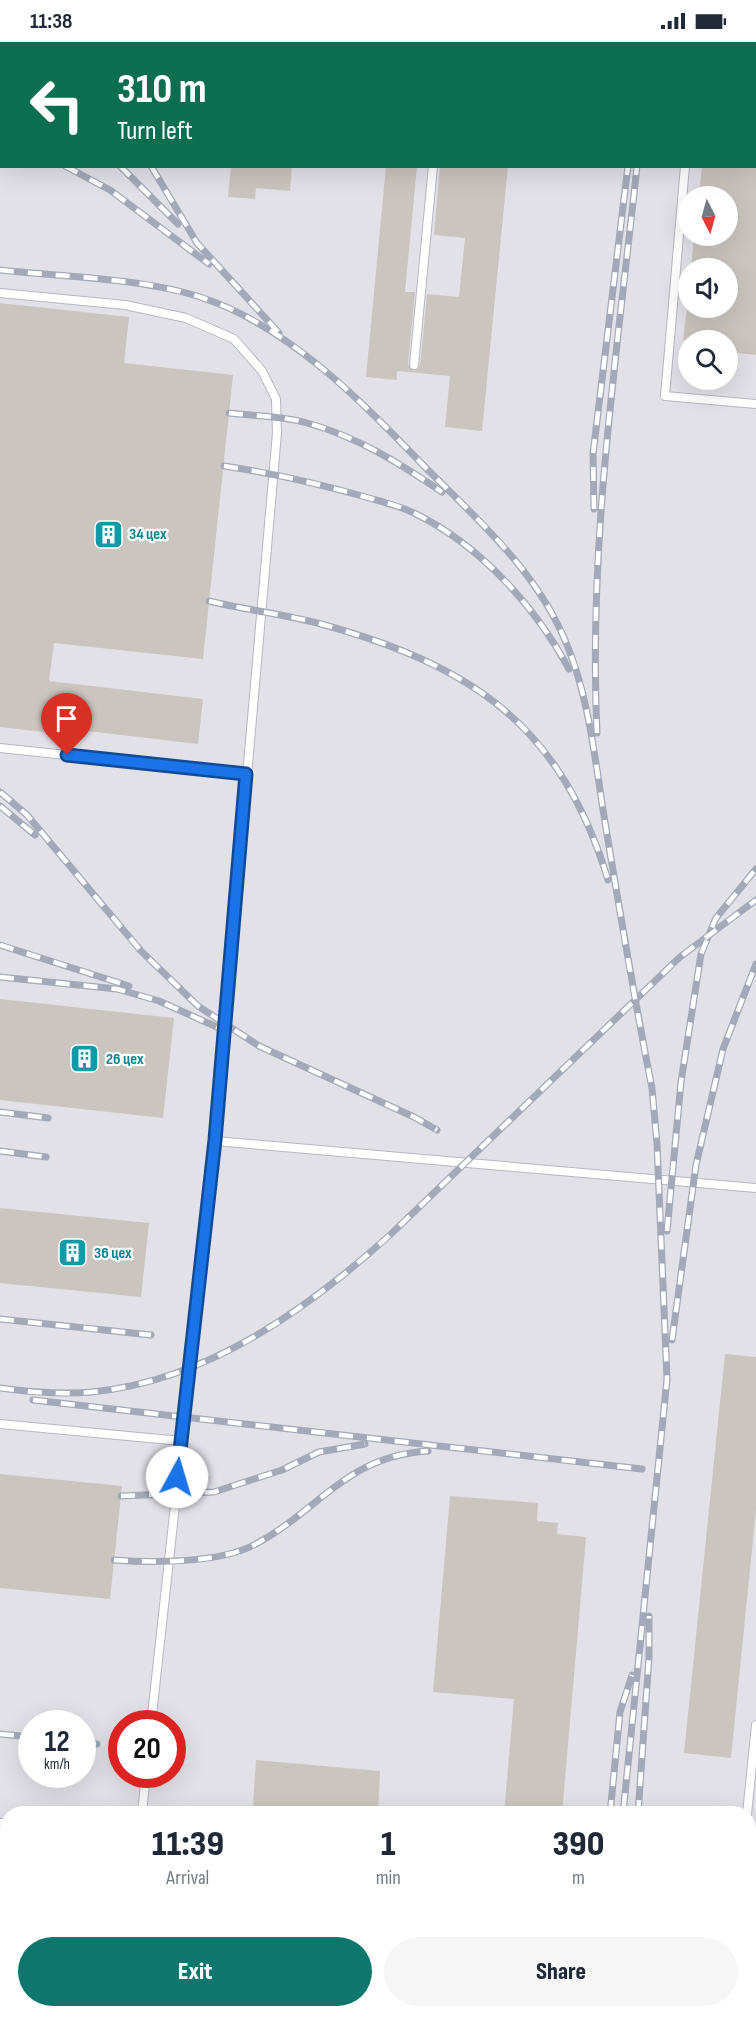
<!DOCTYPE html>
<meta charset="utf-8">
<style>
:root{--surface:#fff;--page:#f6f6f7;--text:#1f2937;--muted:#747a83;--accent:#0f766e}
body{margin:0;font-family:"Sofia Sans Condensed",sans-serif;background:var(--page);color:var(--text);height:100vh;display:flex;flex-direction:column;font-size:22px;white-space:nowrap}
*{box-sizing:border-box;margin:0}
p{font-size:20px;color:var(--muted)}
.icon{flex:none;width:33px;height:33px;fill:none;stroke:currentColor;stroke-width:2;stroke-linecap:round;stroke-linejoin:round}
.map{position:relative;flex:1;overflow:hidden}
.panel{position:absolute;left:0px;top:1764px;width:756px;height:212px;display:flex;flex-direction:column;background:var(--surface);border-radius:24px 24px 0 0;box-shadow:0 6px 24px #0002}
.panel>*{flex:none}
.banner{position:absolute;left:0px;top:0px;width:756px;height:126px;box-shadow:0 6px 24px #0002;background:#0b6e4f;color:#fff;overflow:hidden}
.needle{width:39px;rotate:174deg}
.tools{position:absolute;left:678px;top:144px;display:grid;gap:12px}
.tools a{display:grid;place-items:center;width:60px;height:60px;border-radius:50%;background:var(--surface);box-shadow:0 6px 24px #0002;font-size:30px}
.speed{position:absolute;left:18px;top:1668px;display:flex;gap:12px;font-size:30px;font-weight:700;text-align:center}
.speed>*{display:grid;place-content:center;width:78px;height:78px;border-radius:50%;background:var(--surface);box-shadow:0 6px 24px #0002;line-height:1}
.speed small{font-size:15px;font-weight:400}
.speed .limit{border:9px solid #d22;background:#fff;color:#111}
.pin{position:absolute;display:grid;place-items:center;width:51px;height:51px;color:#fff;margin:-62px -26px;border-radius:50% 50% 50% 0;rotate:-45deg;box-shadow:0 0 6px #0007}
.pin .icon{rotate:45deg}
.me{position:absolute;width:66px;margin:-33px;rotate:6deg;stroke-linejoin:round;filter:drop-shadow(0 0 4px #0008)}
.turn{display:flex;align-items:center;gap:21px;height:126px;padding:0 18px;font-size:27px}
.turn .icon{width:78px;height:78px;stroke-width:2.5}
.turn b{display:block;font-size:42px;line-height:51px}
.eta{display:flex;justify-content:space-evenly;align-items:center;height:102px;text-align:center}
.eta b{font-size:36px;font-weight:800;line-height:42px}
.primary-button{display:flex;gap:12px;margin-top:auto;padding:12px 18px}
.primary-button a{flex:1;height:69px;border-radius:36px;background:var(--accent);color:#fff;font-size:24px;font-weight:800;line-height:69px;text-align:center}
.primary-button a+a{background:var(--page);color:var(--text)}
.status{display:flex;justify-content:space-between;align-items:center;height:42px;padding:0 30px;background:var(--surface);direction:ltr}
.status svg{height:16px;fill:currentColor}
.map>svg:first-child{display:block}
</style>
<div class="status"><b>11:38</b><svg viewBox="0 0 49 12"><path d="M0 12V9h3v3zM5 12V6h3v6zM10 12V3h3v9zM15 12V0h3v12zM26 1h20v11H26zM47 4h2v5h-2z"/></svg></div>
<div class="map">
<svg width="756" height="1975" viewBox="0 0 756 1975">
<rect width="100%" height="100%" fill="#efe7e1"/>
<!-- industrial -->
<path fill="#e2e1e8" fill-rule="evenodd" d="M0,0H756V1975H0ZM2,2H754V124H2ZM688,154H728V194H688ZM688,226H728V266H688ZM688,298H728V338H688ZM32,1682H82V1732H32ZM122,1682H172V1732H122ZM8,1772H748V1968H8Z"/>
<!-- building -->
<g fill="#cbc5bf">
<path d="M231,124H292L290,149L256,146L255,157L228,155Z"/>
<path d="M386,124H417L405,250H415L408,322L414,329L420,324L427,252L459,255L465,196L434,193L440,124H508L482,389L445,385L450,334L397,329V338L366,335Z"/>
<path d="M702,124H756V313L728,310V298H683L687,266H728V226H691L694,194H728V154H699Z"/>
<path d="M0,261L129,275L124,321L233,333L203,617L54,601L49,639L203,657L198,702L45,684L44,690L0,685Z"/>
<path d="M0,957L174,976L163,1076L0,1058Z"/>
<path d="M0,1166L149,1181L141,1255L0,1241Z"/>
<path d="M725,1312L756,1315V1468L731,1716L684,1711Z"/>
<path d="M0,1432L122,1444L110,1557L0,1546Z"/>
<path d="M450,1454L538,1461L537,1479L558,1481L557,1492L586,1495L562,1772H504L514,1657L433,1650Z"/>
<path d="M256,1718L380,1729L378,1772H315L253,1764Z"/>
</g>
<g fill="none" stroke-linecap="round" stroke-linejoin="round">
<defs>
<g id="lane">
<path d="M318,0L322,2"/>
<path d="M352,2L353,0"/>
<path d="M696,2V0"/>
<path d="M685,124L665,354L756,362"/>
<path d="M0,251L125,263L186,276L234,297L262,329L276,357L277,391L215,1099L151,1682"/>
<path d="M414,323L433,124"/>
<path d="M0,706L246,732"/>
<path d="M215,1099L756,1146"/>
<path d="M0,1382L181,1399"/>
<path d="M142,1772L146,1732"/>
<path d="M747,1772L756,1683"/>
<path d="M0,1781H8"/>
<path d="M725,1975L726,1968"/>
</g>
</defs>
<!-- lane casing -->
<use href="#lane" stroke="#b4b8c1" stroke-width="10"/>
<!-- lane -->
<use href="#lane" stroke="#fff" stroke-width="8"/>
<defs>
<g id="rail">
<path d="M24,0L26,2"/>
<path d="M72,0L73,2"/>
<path d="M640,2V0"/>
<path d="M651,2V0"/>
<path d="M0,52L2,53"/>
<path d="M0,102H2"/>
<path d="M65,124L110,148L209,222"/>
<path d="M120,124L178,182"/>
<path d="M151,124L197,201L279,291"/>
<path d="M0,228C63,235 144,236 203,256C290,285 363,361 425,425C479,479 538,530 567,603C589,656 595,718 604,774C619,865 634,956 652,1046L657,1102L667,1337L623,1772"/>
<path d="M229,371C255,374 283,374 307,381C358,395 399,421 442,450"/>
<path d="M224,424C271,431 316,441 362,454C379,459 398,463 414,471C480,503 535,564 569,627"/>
<path d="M594,467L593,412L628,124"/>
<path d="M209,559C246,568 284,572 321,582C471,623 561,683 608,838"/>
<path d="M597,691C588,501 617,313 637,124"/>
<path d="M0,750L27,773L141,909L198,964L259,1004L414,1075L437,1088"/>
<path d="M0,764L35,793"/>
<path d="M0,903L129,944"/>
<path d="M0,935L117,947L159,959L219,986"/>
<path d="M0,1070L48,1076"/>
<path d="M0,1109L46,1115"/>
<path d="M667,1189L681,1040L701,912L716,876L756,827"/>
<path d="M0,1277L151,1293"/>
<path d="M672,1298L696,1123L723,1007L756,922"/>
<path d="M0,1346C30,1350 61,1353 92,1350C207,1339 308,1267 391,1192L680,915L756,858"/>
<path d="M33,1358L642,1427"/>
<path d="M121,1454L214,1450L282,1428L319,1410L365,1402"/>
<path d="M114,1518C154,1521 219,1521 254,1503C320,1468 346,1414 428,1409"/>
<path d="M0,1692L32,1695"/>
<path d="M82,1700L97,1702"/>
<path d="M610,1772L620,1670L632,1633"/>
<path d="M638,1772L649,1615V1574"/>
<path d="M590,1975L591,1968"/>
<path d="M603,1975V1968"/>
<path d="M614,1975L615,1968"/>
</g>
</defs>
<!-- rail casing -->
<use href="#rail" stroke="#a3a9b8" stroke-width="7"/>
<!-- rail -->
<use href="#rail" stroke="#fff" stroke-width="4.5" stroke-dasharray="14" stroke-linecap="butt"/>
</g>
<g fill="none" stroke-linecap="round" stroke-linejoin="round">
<defs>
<path id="route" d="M67,713L246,732L215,1098L177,1435"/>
</defs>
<!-- route casing -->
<use href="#route" stroke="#114b97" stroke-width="15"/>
<!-- route -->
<use href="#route" stroke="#1a73e8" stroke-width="10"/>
</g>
<!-- icons -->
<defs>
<symbol id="building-square" viewBox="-11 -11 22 22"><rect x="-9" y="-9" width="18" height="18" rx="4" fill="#0f9aa8" stroke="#fff"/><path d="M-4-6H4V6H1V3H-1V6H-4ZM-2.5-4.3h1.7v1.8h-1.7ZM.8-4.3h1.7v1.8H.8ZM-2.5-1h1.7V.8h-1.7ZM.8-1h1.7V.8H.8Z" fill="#fff"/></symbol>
</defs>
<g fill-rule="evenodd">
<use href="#building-square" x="92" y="476" width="33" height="33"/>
<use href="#building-square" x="68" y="1000" width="33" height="33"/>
<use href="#building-square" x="56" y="1194" width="33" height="33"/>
</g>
<g text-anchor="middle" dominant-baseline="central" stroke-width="4.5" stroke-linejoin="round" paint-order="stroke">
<!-- culture labels -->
<g font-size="16" font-weight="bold" fill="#0d838f" stroke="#fff" text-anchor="start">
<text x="129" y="492">34 цех</text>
<text x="106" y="1017">26 цех</text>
<text x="94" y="1211">36 цех</text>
</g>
</g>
</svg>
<div class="tools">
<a><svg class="needle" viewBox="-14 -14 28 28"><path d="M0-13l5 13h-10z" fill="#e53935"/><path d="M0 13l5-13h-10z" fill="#747a83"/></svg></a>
<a><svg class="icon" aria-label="sound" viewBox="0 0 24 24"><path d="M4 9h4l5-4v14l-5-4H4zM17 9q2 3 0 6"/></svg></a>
<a><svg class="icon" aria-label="search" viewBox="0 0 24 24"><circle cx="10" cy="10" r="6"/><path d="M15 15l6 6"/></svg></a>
</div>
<div class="speed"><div>12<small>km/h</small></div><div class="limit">20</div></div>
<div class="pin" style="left:67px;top:713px;background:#d93025"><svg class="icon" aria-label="arrive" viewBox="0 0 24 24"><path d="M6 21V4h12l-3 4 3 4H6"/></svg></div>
<svg class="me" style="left:177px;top:1435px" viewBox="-20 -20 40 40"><circle r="19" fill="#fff"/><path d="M0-13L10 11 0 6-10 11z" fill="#1a73e8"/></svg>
<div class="banner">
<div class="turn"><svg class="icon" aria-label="left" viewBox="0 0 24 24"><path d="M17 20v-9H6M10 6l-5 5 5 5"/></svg><div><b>310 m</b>Turn left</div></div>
</div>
<section class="panel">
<div class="eta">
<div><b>11:39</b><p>Arrival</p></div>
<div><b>1</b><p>min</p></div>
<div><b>390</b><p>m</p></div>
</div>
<div class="primary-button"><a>Exit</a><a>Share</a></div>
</section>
</div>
